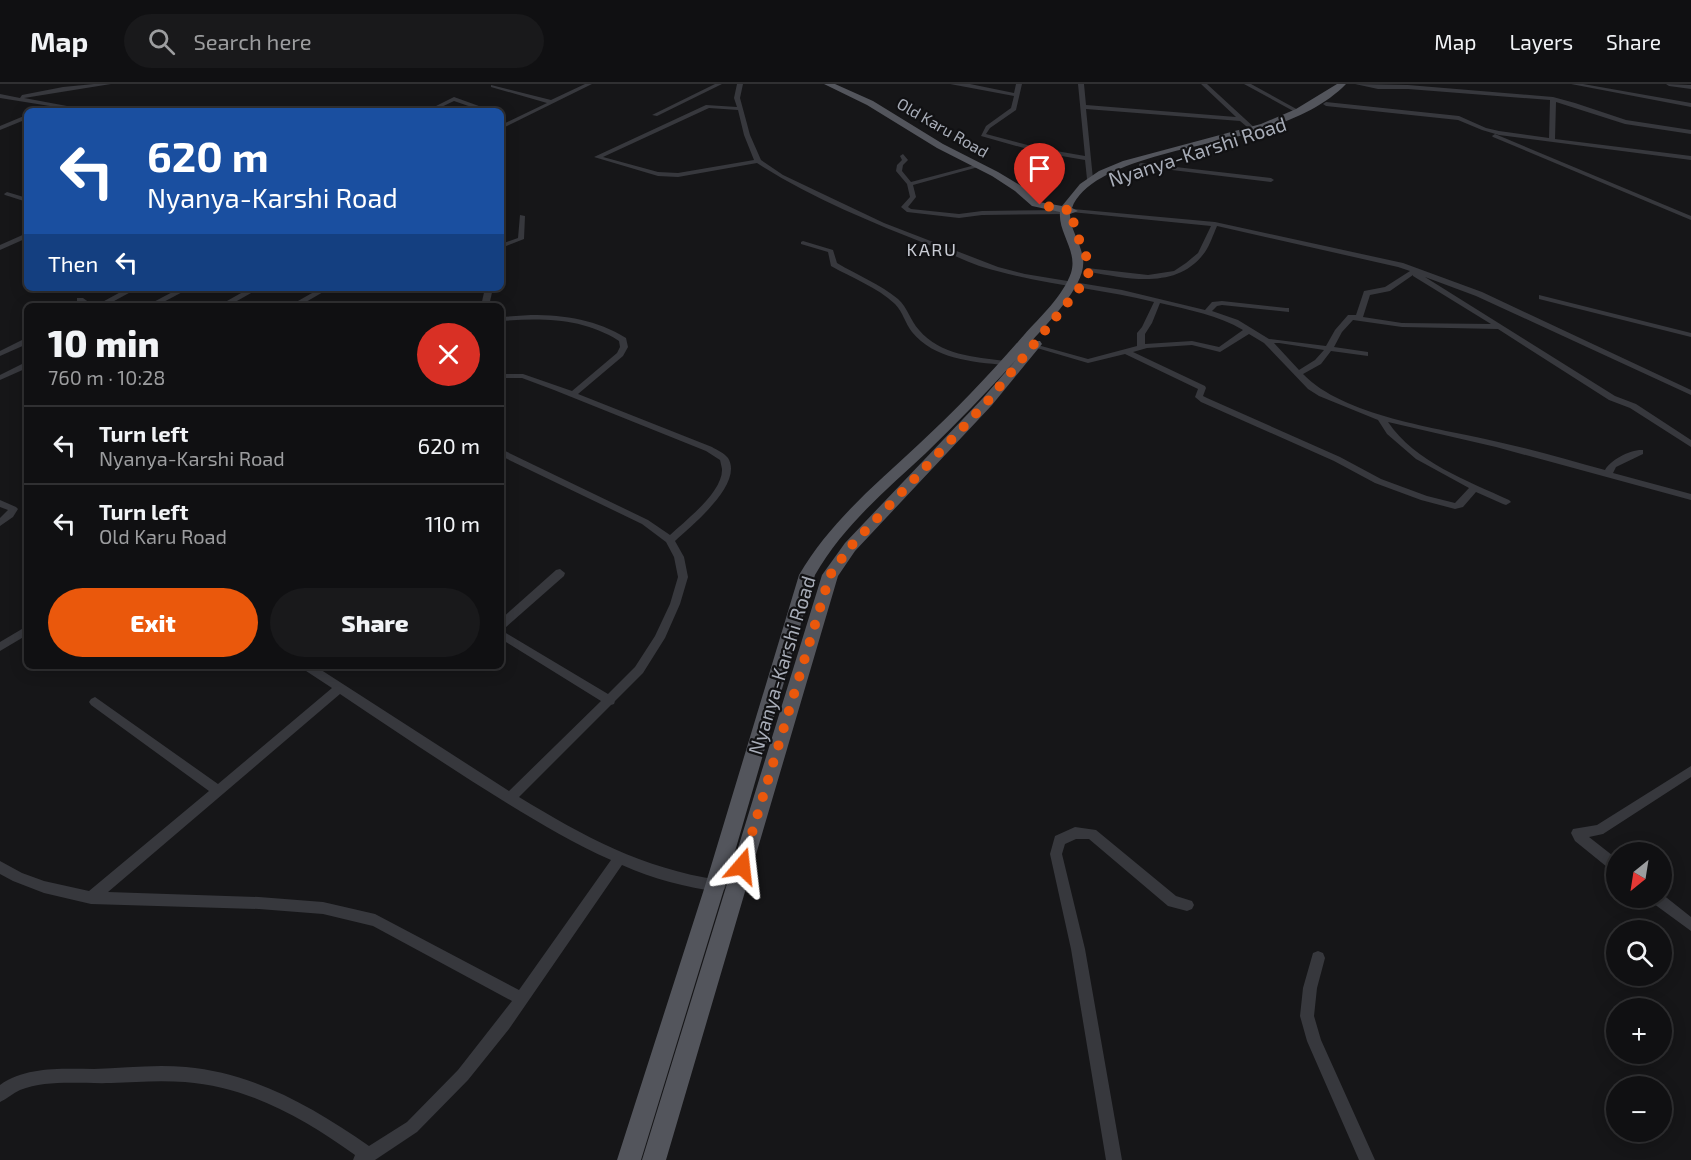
<!DOCTYPE html>
<meta charset="utf-8">
<style>
:root{--surface:#101012;--page:#19191b;--text:#f1f3f6;--muted:#9c9d9f;--line:#303032;--accent:#ea580c}
body{margin:0;font-family:"Exo 2",sans-serif;background:var(--page);color:var(--text);height:100vh;display:flex;flex-direction:column;font-size:22px;white-space:nowrap}
*{box-sizing:border-box;margin:0}
p{font-size:20px;color:var(--muted)}
.icon{flex:none;width:33px;height:33px;fill:none;stroke:currentColor;stroke-width:2;stroke-linecap:round;stroke-linejoin:round}
.map{position:relative;flex:1;overflow:hidden}
.panel{position:absolute;left:24px;top:219px;width:480px;height:366px;display:flex;flex-direction:column;background:var(--surface);border-radius:9px;box-shadow:0 3px 15px #0003,0 0 0 2px var(--line)}
.panel>*{flex:none}
.guide{position:absolute;left:24px;top:24px;width:480px;height:183px;border-radius:9px;box-shadow:0 3px 15px #0003,0 0 0 2px var(--line);background:#1a4fa0;color:#fff;overflow:hidden}
.needle{width:39px;rotate:210deg}
.buttons{position:absolute;left:1606px;top:758px;display:grid;gap:12px}
.buttons a{display:grid;place-items:center;width:66px;height:66px;border-radius:50%;background:var(--surface);box-shadow:0 3px 15px #0003,0 0 0 2px var(--line);font-size:30px}
.pin{position:absolute;display:grid;place-items:center;width:51px;height:51px;color:#fff;margin:-62px -26px;border-radius:50% 50% 50% 0;rotate:-45deg;box-shadow:0 0 6px #0007}
.pin .icon{rotate:45deg}
.me{position:absolute;width:66px;margin:-33px;rotate:17deg;stroke-linejoin:round;filter:drop-shadow(0 0 4px #0008)}
.turn{display:flex;align-items:center;gap:21px;height:126px;padding:0 24px;font-size:27px}
.turn .icon{width:78px;height:78px;stroke-width:2.5}
.turn b{display:block;font-size:42px;line-height:51px}
.then{display:flex;align-items:center;height:57px;padding:0 24px;background:#0003;gap:12px;font-size:22px}
.round{display:grid;place-items:center;flex:none;width:63px;height:63px;border-radius:32px;background:var(--page)}
.headline{display:flex;align-items:center;justify-content:space-between;height:102px;padding:0 24px}
h1{font-size:36px;font-weight:800;line-height:45px}
.button{display:flex;gap:12px;margin-top:auto;padding:12px 24px}
.button a{flex:1;height:69px;border-radius:36px;background:var(--accent);color:#fff;font-size:24px;font-weight:800;line-height:69px;text-align:center}
.button a+a{background:var(--page);color:var(--text)}
ul{padding:0;list-style:none}
li{display:flex;align-items:center;gap:18px;height:78px;padding:0 24px;border-top:2px solid var(--line)}
li div{flex:1}
li b{display:block;font-size:22px}
li em{font-style:normal}
header{display:flex;align-items:center;gap:36px;box-sizing:border-box;height:84px;padding:0 30px;background:var(--surface);border-bottom:2px solid var(--line)}
header strong{font-size:28px}
nav{display:flex;gap:33px;margin-inline-start:auto;font-size:21px}
.search{width:420px;height:54px;background:var(--page);display:flex;align-items:center;gap:15px;box-sizing:border-box;padding:0 21px;border-radius:33px;color:var(--muted);font-size:22px}
.map>svg:first-child{display:block}
</style>
<header>
<strong>Map</strong>
<div class="search"><svg class="icon" aria-label="search" viewBox="0 0 24 24"><circle cx="10" cy="10" r="6"/><path d="M15 15l6 6"/></svg>Search here</div>
<nav><a>Map</a><a>Layers</a><a>Share</a></nav>
</header>
<div class="map">
<svg width="1691" height="1076" viewBox="0 0 1691 1076">
<rect width="100%" height="100%" fill="#161618"/>
<g fill="none" stroke-linecap="round" stroke-linejoin="round">
<!-- street -->
<g fill="#37383d" fill-rule="evenodd">
<path d="M94,0H111L24,14L94,27H81L0,14V10L20,14L22,11L63,3Z"/>
<path d="M585,0H592L501,45V41L547,19L491,3V1L551,16Z"/>
<path d="M715,0H722L657,32L652,31Z"/>
<path d="M737,0H743L740,14L750,51L761,76L783,91L884,139L998,183L1025,190L1122,206L1205,226L1212,218L1222,217L1286,224H1289V228L1222,221L1217,222L1212,227L1238,236L1269,255L1326,262L1335,246L1348,231H1356L1364,207L1385,203L1410,187L1398,183L1217,142C1213,151 1210,161 1205,168C1178,206 1129,195 1090,188L1086,186L1087,184L1148,191L1174,187L1186,179L1198,169L1211,142L1071,128V126L1073,125L1215,138L1403,179L1482,208L1691,306V311L1476,212L1425,193L1615,312L1636,320L1691,356V363L1630,324L1609,316L1498,245L1402,243L1353,236L1342,248L1334,263L1368,268V272L1331,267L1321,280L1303,290C1343,332 1438,344 1494,357C1531,365 1568,376 1605,386C1610,376 1631,365 1643,366V370L1616,383L1613,389L1691,410V416L1496,363L1388,338C1415,378 1468,397 1509,416L1511,418L1506,421L1503,420L1476,408L1463,423L1455,425L1421,416L1375,399L1334,377L1201,318L1195,313L1198,305L1125,270L1088,279L1030,262L1034,260L1088,275L1137,262V249L1142,243L1154,218C1102,205 1049,201 997,187C974,182 952,170 929,161C871,138 809,113 757,79L678,93L658,92L594,73L706,21L737,23L734,14ZM709,24L738,26L744,51L754,76L678,89L658,88L603,73ZM1413,191V192L1491,240L1402,239L1363,233L1370,211L1390,207ZM1160,219C1189,226 1218,231 1243,246L1219,263L1192,257L1145,260V250L1152,239ZM1249,250L1264,259L1308,305L1319,312L1378,336L1387,350L1416,375L1469,404L1455,419L1427,412L1381,395L1340,373L1207,314L1203,312L1206,304L1205,302L1133,268L1147,264L1192,261L1220,268ZM1274,259H1279L1324,266L1315,276L1299,286Z"/>
<path d="M950,0H970L1014,9L1016,0H1022L1016,26L990,44L986,50L1039,64L1085,72L1078,0H1084L1086,21L1236,33L1201,0H1207L1257,46L1252,47L1240,37L1086,25L1093,95L1090,97L1087,95L1085,76L1038,68L981,52L986,42L1011,24L1014,12Z"/>
<path d="M1244,0H1251L1300,27L1295,28Z"/>
<path d="M1355,0L1408,1L1553,13L1575,19L1626,36L1691,46V50L1625,40L1556,18L1555,55L1691,72V76L1499,51L1482,46L1458,36L1326,22L1323,20L1326,18L1459,32L1486,44L1499,47L1549,54L1550,16L1408,5H1378Z"/>
<path d="M1571,0H1583L1691,19V23Z"/>
<path d="M1666,0L1691,1V5L1669,2Z"/>
<path d="M454,13L490,26L491,27H483L454,17L433,27H426Z"/>
<path d="M24,32H27V35L0,46V42Z"/>
<path d="M1495,50L1691,132V136L1493,53L1492,52Z"/>
<path d="M903,70L908,76L903,81L902,87L911,98L979,80L982,82L913,101L916,113L908,123L911,125L959,130L982,127L1066,126L1069,128L1066,130L982,131L959,134L907,128L901,123L910,113L907,100L896,87L897,81L902,76L900,72Z"/>
<path d="M1141,79L1271,94L1274,96L1271,98L1139,82V80Z"/>
<path d="M7,108L27,114V118L5,111L4,110Z"/>
<path d="M520,131L525,132L524,155L501,164V160L518,154Z"/>
<path d="M27,149V154L0,166V161Z"/>
<path d="M803,157L833,166L837,179C857,191 880,200 898,215C908,224 910,236 919,246C940,271 974,273 1005,277L1009,279L1005,281C972,278 934,275 912,248C905,239 903,228 895,220C877,203 852,194 831,182L828,168L801,160V158Z"/>
<path d="M128,204H138L105,222H95Z"/>
<path d="M180,204H190L156,222H146Z"/>
<path d="M250,204H260L228,222H218Z"/>
<path d="M321,204H330L299,222H289Z"/>
<path d="M485,204H493L489,222H481Z"/>
<path d="M1539,211L1691,249V253L1539,215Z"/>
<path d="M77,214H83L94,222H85L77,218Z"/>
<path d="M531,231C566,231 597,236 626,254L628,263L623,272L578,310L712,363C717,366 724,369 728,374C744,400 692,441 675,457L684,473L688,493L680,520L665,554L643,589L615,617L614,620L611,621L519,713C585,753 641,784 719,796L724,798L726,802L724,806L719,808C686,803 653,795 622,781L509,945L468,996L417,1048L375,1076H353L355,1071C303,1034 249,1003 185,998C160,996 135,998 111,999C82,1000 48,995 20,1006C13,1009 7,1015 0,1018V1001C27,982 63,985 94,985C124,984 155,980 186,983C254,989 313,1023 369,1062L407,1038L458,986L512,917L373,842L323,830L259,825L91,820L44,809L13,797L0,790V777L22,789L44,797L89,807L209,707L91,621L89,618L91,615L95,613L218,700L332,604L303,585L302,582H315L509,707L601,617L501,555V546L608,610L635,583L655,552L670,520L678,493L674,473L666,458L642,440L501,372V365L648,436L670,451C685,437 723,408 722,385C722,384 720,376 720,376L706,367L554,306L522,294H501V290H523L572,307L617,269L620,263L619,257C583,234 543,234 501,237V233ZM340,610C394,646 447,682 502,716C538,738 573,759 611,776L519,906L375,830L323,818L259,813L108,808Z"/>
<path d="M24,255H27V260L0,272V267Z"/>
<path d="M24,279H27V284L0,296V291Z"/>
<path d="M0,416L16,423L18,425L13,433L0,442V434L8,426L0,423Z"/>
<path d="M560,485L565,489L564,492L505,544L501,545V535L556,486Z"/>
<path d="M27,542V551L0,567V558Z"/>
<path d="M1691,682V693L1603,750L1589,753L1617,775V789L1612,787L1575,757L1571,749L1573,745L1597,741Z"/>
<path d="M1075,743L1096,746L1176,812L1192,817L1194,821L1192,825L1187,827L1168,822L1089,755H1076L1065,760L1062,770L1085,865L1122,1076H1106L1071,865L1050,770L1055,752Z"/>
<path d="M1662,810L1691,833V847L1650,817L1648,813H1662Z"/>
<path d="M1318,867L1323,869L1325,874L1317,904L1314,932L1321,956L1375,1076H1359L1307,957L1300,932L1303,904L1313,869Z"/>
</g>
<!-- primary -->
<path fill="#53555c" fill-rule="evenodd" d="M824,0H835L873,17L943,60L998,88L1023,103L1039,118L1062,122L1080,100L1099,87L1123,77L1261,40L1296,25L1337,0H1346C1324,23 1288,38 1258,47C1212,62 1090,75 1072,124L1078,127L1070,130C1070,146 1081,158 1083,175C1087,201 1048,238 1032,257H1040L1042,260L992,321L855,467L838,492L666,1076H642L822,491L845,459L982,315L1016,276C987,308 957,339 926,369C885,407 843,442 815,491L725,802L641,1076H617L705,802L799,491C830,438 875,401 919,360C956,326 991,289 1024,251C1040,233 1063,212 1071,189C1078,167 1058,149 1060,128L1032,122L1015,107L992,92L937,64L867,21Z"/>
</g>
<g fill="none" stroke-linecap="round" stroke-linejoin="round">
<!-- route -->
<path stroke="#ea580c" stroke-width="10" stroke-dasharray="0 18" d="M742,782L830,491L850,463L987,318L1082,201L1090,186C1087,166 1071,148 1073,127L1040,121"/>
</g>
<g text-anchor="middle" dominant-baseline="central" stroke-width="4.5" stroke-linejoin="round" paint-order="stroke">
<!-- far-street labels -->
<g font-size="16" fill="#a8adb8" stroke="#111113">
<text transform="translate(943 43) rotate(30)">Old Karu Road</text>
</g>
<!-- far-quarter labels -->
<g font-size="18" letter-spacing="1.5" fill="#c9ccd4" stroke="#111113">
<text x="932" y="165">KARU</text>
</g>
<!-- street labels -->
<g font-size="20" fill="#a8adb8" stroke="#111113">
<text transform="translate(1197 67) rotate(-18)">Nyanya-Karshi Road</text>
<text transform="translate(781 581) rotate(-73)">Nyanya-Karshi Road</text>
</g>
</g>
</svg>
<div class="buttons">
<a><svg class="needle" viewBox="-14 -14 28 28"><path d="M0-13l5 13h-10z" fill="#e53935"/><path d="M0 13l5-13h-10z" fill="#9c9d9f"/></svg></a>
<a><svg class="icon" aria-label="search" viewBox="0 0 24 24"><circle cx="10" cy="10" r="6"/><path d="M15 15l6 6"/></svg></a>
<a>+</a>
<a>−</a>
</div>
<div class="pin" style="left:1040px;top:121px;background:#d93025"><svg class="icon" aria-label="arrive" viewBox="0 0 24 24"><path d="M6 21V4h12l-3 4 3 4H6"/></svg></div>
<svg class="me" style="left:742px;top:782px" viewBox="-20 -20 40 40"><path d="M0-17L14 15 0 8-14 15z" fill="#ea580c" stroke="#fff" stroke-width="4"/></svg>
<div class="guide">
<div class="turn"><svg class="icon" aria-label="left" viewBox="0 0 24 24"><path d="M17 20v-9H6M10 6l-5 5 5 5"/></svg><div><b>620 m</b>Nyanya-Karshi Road</div></div>
<div class="then">Then<svg class="icon" aria-label="left" viewBox="0 0 24 24"><path d="M17 20v-9H6M10 6l-5 5 5 5"/></svg></div>
</div>
<section class="panel">
<div class="headline"><div><h1>10 min</h1><p>760 m · 10:28</p></div><a class="round" style="background:#d93025;color:#fff"><svg class="icon" aria-label="close" viewBox="0 0 24 24"><path d="M6 6l12 12M18 6L6 18"/></svg></a></div>
<ul>
<li><svg class="icon" aria-label="left" viewBox="0 0 24 24"><path d="M17 20v-9H6M10 6l-5 5 5 5"/></svg><div><b>Turn left</b><p>Nyanya-Karshi Road</p></div><em>620 m</em></li>
<li><svg class="icon" aria-label="left" viewBox="0 0 24 24"><path d="M17 20v-9H6M10 6l-5 5 5 5"/></svg><div><b>Turn left</b><p>Old Karu Road</p></div><em>110 m</em></li>
</ul>
<div class="button"><a>Exit</a><a>Share</a></div>
</section>
</div>
